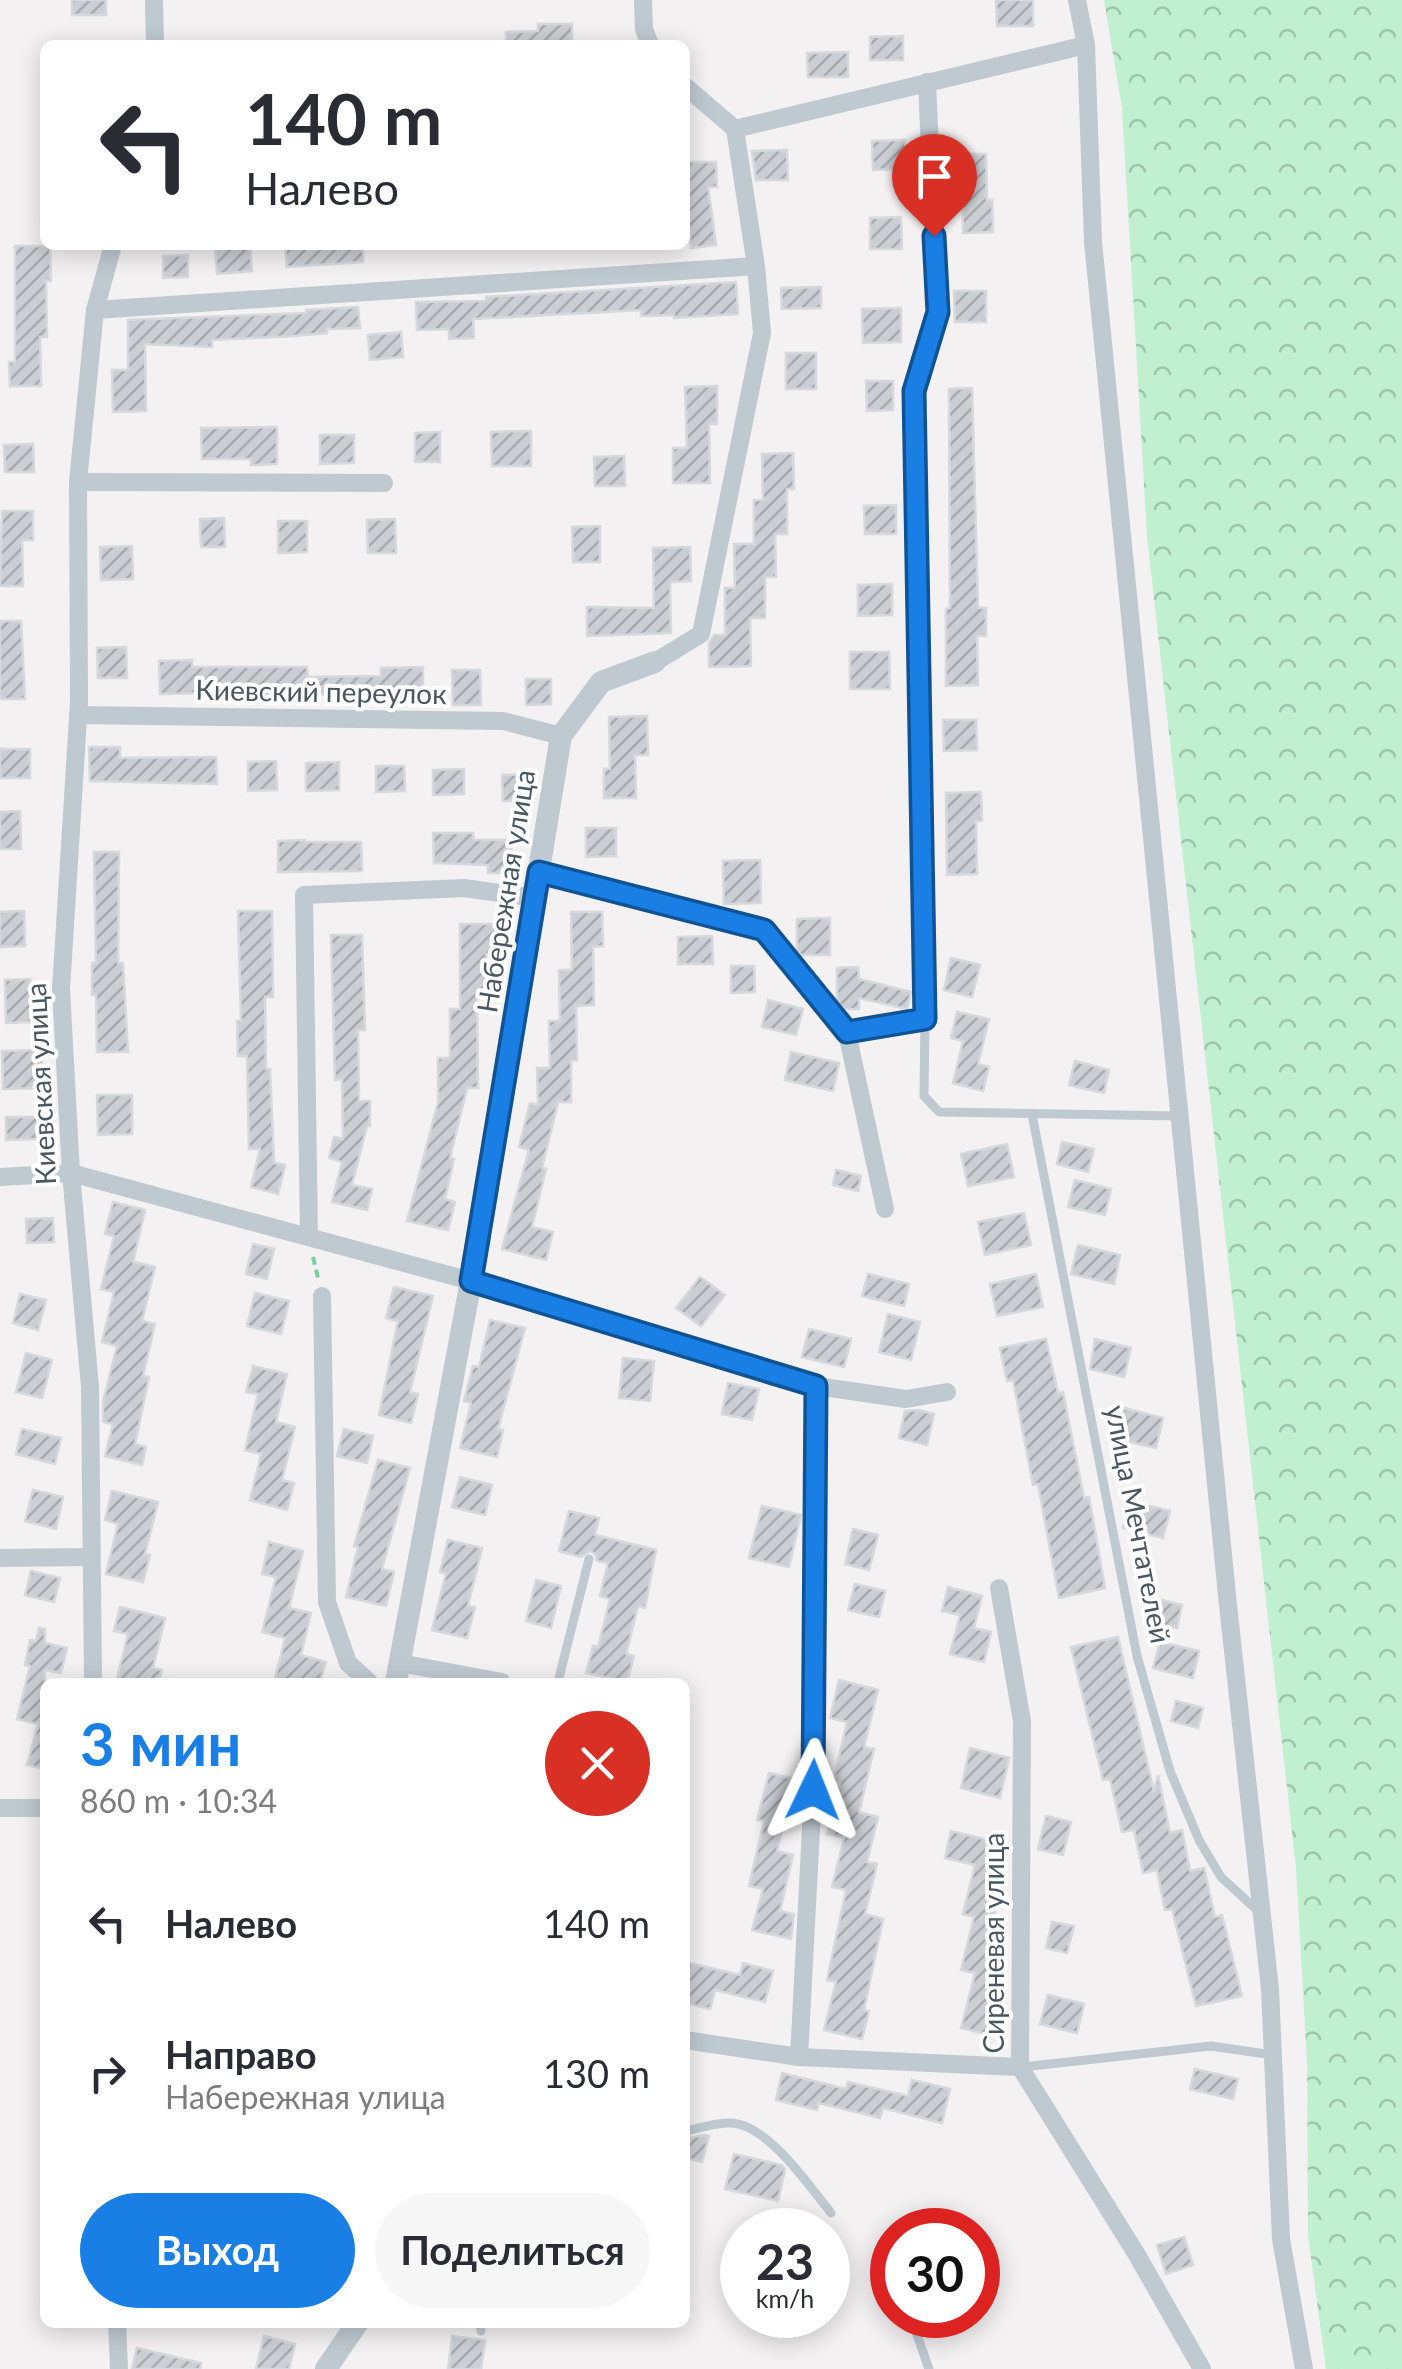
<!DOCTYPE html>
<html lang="ru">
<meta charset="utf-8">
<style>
:root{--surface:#fff;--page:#f7f7f7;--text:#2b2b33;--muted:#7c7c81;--accent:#197fe5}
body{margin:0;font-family:Lato,sans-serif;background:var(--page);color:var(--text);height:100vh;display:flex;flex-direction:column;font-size:38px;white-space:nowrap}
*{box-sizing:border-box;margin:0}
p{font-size:32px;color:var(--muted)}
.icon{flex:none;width:55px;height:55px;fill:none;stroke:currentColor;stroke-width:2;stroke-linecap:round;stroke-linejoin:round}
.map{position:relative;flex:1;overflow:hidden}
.panel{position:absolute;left:40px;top:1678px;width:650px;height:650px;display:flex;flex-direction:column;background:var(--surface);border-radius:15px;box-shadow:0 5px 25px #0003}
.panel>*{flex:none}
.top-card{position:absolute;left:40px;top:40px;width:650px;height:210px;border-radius:15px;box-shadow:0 5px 25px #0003;background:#fff;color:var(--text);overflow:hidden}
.speed{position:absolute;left:720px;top:2208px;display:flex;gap:20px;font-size:50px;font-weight:700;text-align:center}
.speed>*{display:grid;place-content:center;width:130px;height:130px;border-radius:50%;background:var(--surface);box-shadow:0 5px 25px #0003;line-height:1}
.speed small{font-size:25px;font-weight:400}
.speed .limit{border:15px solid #d22;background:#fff;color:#111}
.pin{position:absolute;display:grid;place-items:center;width:85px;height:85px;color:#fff;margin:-102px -42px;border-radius:50% 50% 50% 0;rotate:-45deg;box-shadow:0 0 10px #0007}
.pin .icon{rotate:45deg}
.me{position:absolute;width:110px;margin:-55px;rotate:2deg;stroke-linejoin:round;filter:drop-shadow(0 0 8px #0008)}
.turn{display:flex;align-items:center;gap:35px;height:210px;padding:0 40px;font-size:45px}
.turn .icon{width:130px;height:130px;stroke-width:2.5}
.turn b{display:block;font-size:70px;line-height:85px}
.round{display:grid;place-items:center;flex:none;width:105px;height:105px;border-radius:52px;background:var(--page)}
.overview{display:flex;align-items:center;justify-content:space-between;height:170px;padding:0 40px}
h1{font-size:60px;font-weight:700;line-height:75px;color:var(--accent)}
.cta{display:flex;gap:20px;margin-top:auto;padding:20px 40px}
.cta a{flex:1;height:115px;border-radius:60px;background:var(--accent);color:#fff;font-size:40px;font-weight:700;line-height:115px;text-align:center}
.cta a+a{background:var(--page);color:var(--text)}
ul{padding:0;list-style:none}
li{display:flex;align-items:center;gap:30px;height:150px;padding:0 40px}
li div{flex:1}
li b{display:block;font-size:38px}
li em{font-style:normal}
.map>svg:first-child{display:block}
</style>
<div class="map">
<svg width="1402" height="2369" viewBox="0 0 1402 2369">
<defs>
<pattern id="forest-crowns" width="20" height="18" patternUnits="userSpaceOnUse" patternTransform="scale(2.5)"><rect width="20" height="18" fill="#c0f0d0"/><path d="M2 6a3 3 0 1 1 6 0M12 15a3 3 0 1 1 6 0" fill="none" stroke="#9ec5ac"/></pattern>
<pattern id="building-hatch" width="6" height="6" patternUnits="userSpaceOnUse" patternTransform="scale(2.5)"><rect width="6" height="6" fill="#cbced3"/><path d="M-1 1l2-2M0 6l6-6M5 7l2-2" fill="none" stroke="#a7aaae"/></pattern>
</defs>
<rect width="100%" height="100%" fill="#f3f1f1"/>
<!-- forest -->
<path fill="url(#forest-crowns)" d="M1104,0H1402V2369H1326L1308,2235L1307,2062L1296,1868L1147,536L1122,108Z"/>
<!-- building -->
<g fill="url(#building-hatch)" stroke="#d5d8dc" stroke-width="2.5">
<rect x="72" y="0" width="34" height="15"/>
<path d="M996,0H1033V26H997Z"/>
<path d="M538,24H572V45H506V32L538,31Z"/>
<path d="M903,36V60H870V37Z"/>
<path d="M848,52V77H808L807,53Z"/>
<path d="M905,140L906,169L873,170L872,141Z"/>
<path d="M787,150L788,180H756L752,151Z"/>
<path d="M955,154H986L987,200H992L993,232L963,233L962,182L955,183Z"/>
<path d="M685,162H716L717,187H708L716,245L691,248L685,205Z"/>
<path d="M901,217L902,249H870V218Z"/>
<path d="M250,245L252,271L217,274L215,247Z"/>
<path d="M285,245H363V262L287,267Z"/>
<path d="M15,246H50L51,281H46L47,337H40L41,386H10L9,362H15Z"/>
<path d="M188,255V277L163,278V256Z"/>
<path d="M736,282L738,314L674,318V315L641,316V310L473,319L474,338L449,339V329L417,330L416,302L486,301V297Z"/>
<path d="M821,287V308L782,309L781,288Z"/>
<path d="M954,291H986V322H955Z"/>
<path d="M358,307L360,328L327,329V333L293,336L212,340V347L145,344L146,411L113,412L112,370H128V320L306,313V310Z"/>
<path d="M901,308V342L863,343L862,309Z"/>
<path d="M401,332L403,357L370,360L368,335Z"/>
<rect x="786" y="353" width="30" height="36"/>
<path d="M866,381H893V410L867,411Z"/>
<path d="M717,386V424H709L710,483H673V448H687L685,387Z"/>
<path d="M972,388L978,608H986V636H977L978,685L946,686V609L950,608L949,389Z"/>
<path d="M277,427V464L251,465V459H202L201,428Z"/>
<path d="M531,431V466H492L491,432Z"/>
<path d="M440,432V462H415V433Z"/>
<path d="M320,435H354V463L320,464Z"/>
<path d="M33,444L34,472H5L4,445Z"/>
<path d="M793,453L794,489H787V534H775L776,577H765V618H750L751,666L709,667V643L714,635H725V588H735L734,544H754V500H763L762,454Z"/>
<path d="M624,456L625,486H595L594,457Z"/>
<path d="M896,505V534H865L864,506Z"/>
<path d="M2,511H33V540H22L23,586H0Z"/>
<path d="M224,518L225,547H201L200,519Z"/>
<path d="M395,519L396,553H368L367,520Z"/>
<path d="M278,521H307V552L278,553Z"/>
<path d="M600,526V562H573L572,527Z"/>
<path d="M132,546L133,579L101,580L100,547Z"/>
<path d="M690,547L691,581L670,582L671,633L587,636V607L654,608L653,548Z"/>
<path d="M892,584V615L858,616V585Z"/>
<path d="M0,621H21L25,699H0Z"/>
<path d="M126,647L127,678H98L97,648Z"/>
<path d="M850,652H889L890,689H850Z"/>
<path d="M192,660V667H307L308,677L381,676V668L423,667V699H328V694L218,699V693L160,694L159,661Z"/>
<path d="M452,670H480L481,705H453Z"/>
<path d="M526,679H551V704L526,705Z"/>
<path d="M647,716L648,755H635L636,798H604V769H610L609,717Z"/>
<path d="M943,720H976L977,750L944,751Z"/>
<path d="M89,747H120V758L216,757L217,784L90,781Z"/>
<rect x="0" y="749" width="30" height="29"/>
<path d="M276,761L277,790L248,791V762Z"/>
<path d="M339,762V790L306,791V763Z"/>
<path d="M376,766H404L405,791L376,792Z"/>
<path d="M464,769V794L433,795V770Z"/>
<path d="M531,774V800L503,801L502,775Z"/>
<path d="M981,792L982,821H976L977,874L947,875L946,793Z"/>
<path d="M20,811L21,849H0V812Z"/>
<path d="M586,828H616V856L586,857Z"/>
<path d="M433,833H473L474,840H511L512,873H488V865L434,863Z"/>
<path d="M305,840V842H361L362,871L278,872V841Z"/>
<path d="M94,852H119L118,963H123L128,1052H97L96,995H92V963H96Z"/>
<path d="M760,860L761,903L724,904L723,861Z"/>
<path d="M24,911L25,946L0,947V912Z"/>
<path d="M238,911H272L273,997H265L266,1069H270L274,1163L285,1165L278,1194L251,1187L260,1149H249L247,1056H238L237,1021H241Z"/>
<path d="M571,912H602L603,946L593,947L594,1005L576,1006L577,1060H571V1102H558L542,1168L546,1169L532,1227L553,1232L546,1260L502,1249L529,1150L519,1147L530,1103L538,1105L537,1068H550L549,1021H560L559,970H572Z"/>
<path d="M830,918V955H801L797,951V919Z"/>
<path d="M460,924H495V954H486L487,995H477L478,1088H467L450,1158L454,1159L445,1199L455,1202L448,1230L407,1221L438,1102V1058H450V1009H460Z"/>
<path d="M331,935H362L365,1030H358L359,1101H370V1126H367L352,1185L372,1189L367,1210L332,1202L342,1162L329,1158L334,1137L343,1139L342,1079L335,1080Z"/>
<path d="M712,936L713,964H678V937Z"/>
<path d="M951,958L980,965L972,997L944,990Z"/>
<path d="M731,966H754L755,992L731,993Z"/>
<path d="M858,967L859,979L911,992L907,1009L859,998V1009H844L837,1001V968Z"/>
<path d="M30,979L31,1022L6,1023L5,980Z"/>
<path d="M768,1000L803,1009L796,1035L762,1027Z"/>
<path d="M957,1012L989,1019L978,1064L989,1067L983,1091L953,1083L963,1041L951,1038Z"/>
<path d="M42,1050V1088L3,1089L2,1051Z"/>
<path d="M791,1052L839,1063L833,1091L785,1080Z"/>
<path d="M1075,1061L1109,1070L1104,1093L1069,1085Z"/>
<path d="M97,1095H132V1134L98,1135Z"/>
<path d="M6,1117H38V1139L6,1140Z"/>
<path d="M1062,1142L1094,1149L1088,1172L1057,1164Z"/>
<path d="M1007,1144L1014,1177L968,1186L961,1154Z"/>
<path d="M836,1170L861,1176L858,1191L833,1185Z"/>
<path d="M1075,1180L1111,1189L1105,1215L1068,1207Z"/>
<path d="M113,1202L145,1210L133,1262L155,1267L142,1321L155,1324L143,1376L149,1377L135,1444L146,1447L142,1465L105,1456L113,1424L103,1422V1402L117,1346L102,1342L114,1292L101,1289L114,1236L105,1234Z"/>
<path d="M1024,1213L1031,1245L985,1255L978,1222Z"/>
<path d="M53,1218L54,1242L27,1243L26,1219Z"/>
<path d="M253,1244L274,1249L267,1279L246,1274Z"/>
<path d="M1078,1245L1120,1255L1114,1284L1071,1274Z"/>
<path d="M868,1274L909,1284L904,1306L862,1296Z"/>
<path d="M1036,1274L1043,1307L997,1316L990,1284Z"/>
<path d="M700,1277L725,1295L701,1326L676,1308Z"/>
<path d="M394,1287L433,1296L410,1392L418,1394L411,1423L379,1415L398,1321L386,1318Z"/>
<path d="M255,1293L289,1301L281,1334L247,1326Z"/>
<path d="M20,1294L46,1300L38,1330L13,1323Z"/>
<path d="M888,1314L920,1322L911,1360L879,1352Z"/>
<path d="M490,1320L525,1328L498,1429L503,1430L497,1457L460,1448L471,1403L464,1401L473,1366L479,1367Z"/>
<path d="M809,1329L851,1339L844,1367L802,1357Z"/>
<path d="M1046,1339L1058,1393L1063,1392L1084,1498L1089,1497L1105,1588L1059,1598L1038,1484L1033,1485L1013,1380L1007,1381L1000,1348Z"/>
<path d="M1095,1339L1131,1348L1124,1377L1090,1369Z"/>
<path d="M26,1353L52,1360L42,1398L16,1392Z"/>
<path d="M623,1358L654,1361L650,1401L619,1398Z"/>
<path d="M253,1366L287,1374L276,1422L295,1427L282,1480L294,1483L287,1510L250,1500L261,1454L245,1450L258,1394L246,1392Z"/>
<path d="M728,1383L759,1389L752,1420L722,1414Z"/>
<path d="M1124,1408L1163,1418L1156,1448L1117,1439Z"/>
<path d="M918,1410L934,1414L927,1445L899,1438L905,1411Z"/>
<path d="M22,1429L61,1438L55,1464L16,1454Z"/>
<path d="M344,1429L373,1436L367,1463L337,1456Z"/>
<path d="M378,1460L410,1468L382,1569L394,1572L386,1606L346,1597L358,1547L354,1546Z"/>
<path d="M460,1477L492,1485L485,1515L452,1507Z"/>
<path d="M33,1490L63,1497L56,1529L25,1521Z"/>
<path d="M112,1491L158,1502L145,1554L150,1555L143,1582L106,1574L118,1524L105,1520Z"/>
<path d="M1129,1501L1170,1511L1163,1538L1123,1528Z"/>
<path d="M762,1506L801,1515L789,1567L749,1558Z"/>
<path d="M569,1511L599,1518L595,1535L656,1550L645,1608L638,1606L626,1654L634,1656L627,1682L586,1673L593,1646L598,1647L610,1599L600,1596L608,1563L597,1561L595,1554L590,1551L581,1557L559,1551Z"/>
<path d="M853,1529L878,1535L869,1570L845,1564Z"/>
<path d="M448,1540L482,1548L468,1606L475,1607L467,1638L432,1630L446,1573L440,1572Z"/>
<path d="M269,1542L303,1551L289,1608L311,1613L301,1655L326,1662L320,1682L275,1679L285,1638L262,1632L276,1577L262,1574Z"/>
<path d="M31,1571L60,1578L54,1602L25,1595Z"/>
<path d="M536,1580L561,1586L551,1628L526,1621Z"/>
<path d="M855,1584L885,1591L879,1617L848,1610Z"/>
<path d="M948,1587L982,1596L974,1628L991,1632L984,1662L950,1654L960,1615L942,1611Z"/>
<path d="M1150,1597L1182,1605L1177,1628L1144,1621Z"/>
<path d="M120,1607L165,1618L153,1668L162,1670L159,1682H116L128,1634L114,1631Z"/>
<path d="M39,1628L45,1629V1643L67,1648L61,1673L45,1670V1769L27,1765L38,1724L17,1719L30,1666L25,1665L30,1640L36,1641Z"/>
<path d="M1118,1637L1154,1792L1158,1775L1170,1833L1182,1830L1190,1871L1204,1868L1215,1917L1222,1915L1242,1996L1196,2006L1172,1909L1165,1910L1157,1870L1143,1873L1134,1830L1122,1832L1110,1779L1103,1780L1071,1647Z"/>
<path d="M1160,1642L1199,1651L1193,1678L1153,1668Z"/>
<path d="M839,1680L878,1690L864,1747L874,1749L859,1812L878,1817L867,1862L877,1864L865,1914L883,1919L864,2010L869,2011L862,2039L824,2030L836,1982L827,1980L846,1890L832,1887L844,1838L827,1834L840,1783L833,1782L847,1722L830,1718Z"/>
<path d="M1176,1701L1203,1708L1198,1728L1171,1721Z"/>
<path d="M970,1748L1009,1758L1000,1798L961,1788Z"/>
<path d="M769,1773L795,1779L777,1851L793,1855L780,1911L794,1914L791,1939L752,1930L763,1889L749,1886L764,1821L757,1820Z"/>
<path d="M1046,1816L1071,1822L1063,1855L1038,1849Z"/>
<path d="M951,1831L1001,1843L991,1885L1001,1887L989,1938L1003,1941L991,1993L1001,1995L991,2035L961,2028L975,1973L961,1970L974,1917L963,1914L975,1865L945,1858Z"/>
<path d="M1052,1922L1074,1926L1067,1953L1046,1948Z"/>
<path d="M685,1962L740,1975L743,1963L773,1971L765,2002L715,1990L710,2009L685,2003Z"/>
<path d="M1048,1995L1084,2004L1077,2033L1040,2024Z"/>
<path d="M1195,2069L1238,2079L1233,2099L1190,2089Z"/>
<path d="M782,2073L846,2089L848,2082L908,2096L912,2080L950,2089L942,2123L883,2108L880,2118L819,2103L817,2110L776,2100Z"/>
<path d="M704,2135L709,2136L702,2162L685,2158V2139Z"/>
<path d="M734,2154L782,2165L785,2169L778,2201L725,2189Z"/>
<path d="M1184,2237L1193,2265L1166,2274L1157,2245Z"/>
<path d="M264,2336L295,2344L289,2369H256Z"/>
<path d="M452,2336L485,2340L481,2369H448Z"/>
<path d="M137,2348L201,2363L200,2369H132Z"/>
</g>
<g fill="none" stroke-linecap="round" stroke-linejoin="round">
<!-- path -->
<path stroke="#78ce9e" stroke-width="4" stroke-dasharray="8 5" stroke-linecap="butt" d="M313,1257L319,1282"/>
<!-- service -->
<g stroke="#bfc9d0" stroke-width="9">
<path d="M925,1019L924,1096L939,1112L1179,1116"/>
<path d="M1032,1114L1137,1656L1170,1771L1199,1840L1221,1877L1259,1912"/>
<path d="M558,1682L589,1559"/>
<path d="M1023,2067L1211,2046L1273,2055"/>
<path d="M685,2131C700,2128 717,2122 732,2123C768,2125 810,2187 831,2213"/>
<path d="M910,2315L929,2369"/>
<path d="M480,2322L481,2331"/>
</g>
<!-- minor -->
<g stroke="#bfc9d0" stroke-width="18">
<path d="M154,0L155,45"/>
<path d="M643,0L644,29L650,45"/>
<path d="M1077,0L1086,45L1093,242L1228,1605L1270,1989L1281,2239L1304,2369"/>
<path d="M735,129L1086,45"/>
<path d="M95,310L756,266"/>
<path d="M78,482L384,483"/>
<path d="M655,662L701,634L762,333L756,266L735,129L685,86"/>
<path d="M78,715L503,721L561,736"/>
<path d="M539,871L765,930L847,1033L885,1209"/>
<path d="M847,1033L925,1019L913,391L937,312L927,82"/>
<path d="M0,1177L71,1173L471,1281L816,1386L906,1399L947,1392"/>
<path d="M309,1237L304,895L464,888L535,898"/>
<path d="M322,1296L327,1602L348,1663L369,1682"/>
<path d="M0,1558L90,1557"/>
<path d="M999,1588L1022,1721L1020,2067L1137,2255L1202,2369"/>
<path d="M400,1663L502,1682"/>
<path d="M93,1682L90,1387L71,1173L61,989L79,702L78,482L95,310L113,245"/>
<path d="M0,1808H45"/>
<path d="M685,2040L799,2057L1020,2067"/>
<path d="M799,2057L815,1752L816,1386"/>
<path d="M117,2322L119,2369"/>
</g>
<!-- tertiary -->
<g stroke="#bfc9d0" stroke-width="22">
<path d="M396,1682L476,1254L561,736L601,682L655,662"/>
<path d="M326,2369L358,2322"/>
</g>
</g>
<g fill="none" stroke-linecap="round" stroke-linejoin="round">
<defs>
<path id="route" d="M813,1790L816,1386L471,1281L539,872L764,930L847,1032L925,1019L914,391L938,312L934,236"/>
</defs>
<!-- route casing -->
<use href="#route" stroke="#105395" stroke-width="25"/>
<!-- route -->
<use href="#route" stroke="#197fe5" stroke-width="18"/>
</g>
<g text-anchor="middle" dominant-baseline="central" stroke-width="8" stroke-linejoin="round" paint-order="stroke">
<!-- street labels -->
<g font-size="28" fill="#49565f" stroke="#fff">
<text transform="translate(321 691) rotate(1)">Киевский переулок</text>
<text transform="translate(505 891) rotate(-81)">Набережная улица</text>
<text transform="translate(40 1084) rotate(-93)">Киевская улица</text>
<text transform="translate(1139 1524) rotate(79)">улица Мечтателей</text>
<text transform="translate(993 1943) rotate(-90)">Сиреневая улица</text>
</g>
</g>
</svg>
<div class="speed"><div>23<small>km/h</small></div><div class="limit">30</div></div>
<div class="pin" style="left:934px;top:236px;background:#d93025"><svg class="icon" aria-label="arrive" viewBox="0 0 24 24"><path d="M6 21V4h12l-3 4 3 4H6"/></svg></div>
<svg class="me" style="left:813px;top:1790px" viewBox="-20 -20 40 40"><path d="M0-17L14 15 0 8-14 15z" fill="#197fe5" stroke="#fff" stroke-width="4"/></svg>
<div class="top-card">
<div class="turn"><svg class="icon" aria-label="left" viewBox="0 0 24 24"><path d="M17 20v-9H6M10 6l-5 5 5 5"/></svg><div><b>140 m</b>Налево</div></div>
</div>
<section class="panel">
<div class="overview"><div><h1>3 мин</h1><p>860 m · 10:34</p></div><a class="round" style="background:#d93025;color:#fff"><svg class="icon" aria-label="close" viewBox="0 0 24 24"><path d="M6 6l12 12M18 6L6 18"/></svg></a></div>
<ul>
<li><svg class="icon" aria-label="left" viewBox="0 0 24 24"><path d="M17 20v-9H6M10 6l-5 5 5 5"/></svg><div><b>Налево</b></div><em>140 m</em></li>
<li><svg class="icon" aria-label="right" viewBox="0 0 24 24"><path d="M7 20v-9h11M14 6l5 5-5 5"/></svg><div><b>Направо</b><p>Набережная улица</p></div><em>130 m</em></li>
</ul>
<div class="cta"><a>Выход</a><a>Поделиться</a></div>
</section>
</div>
